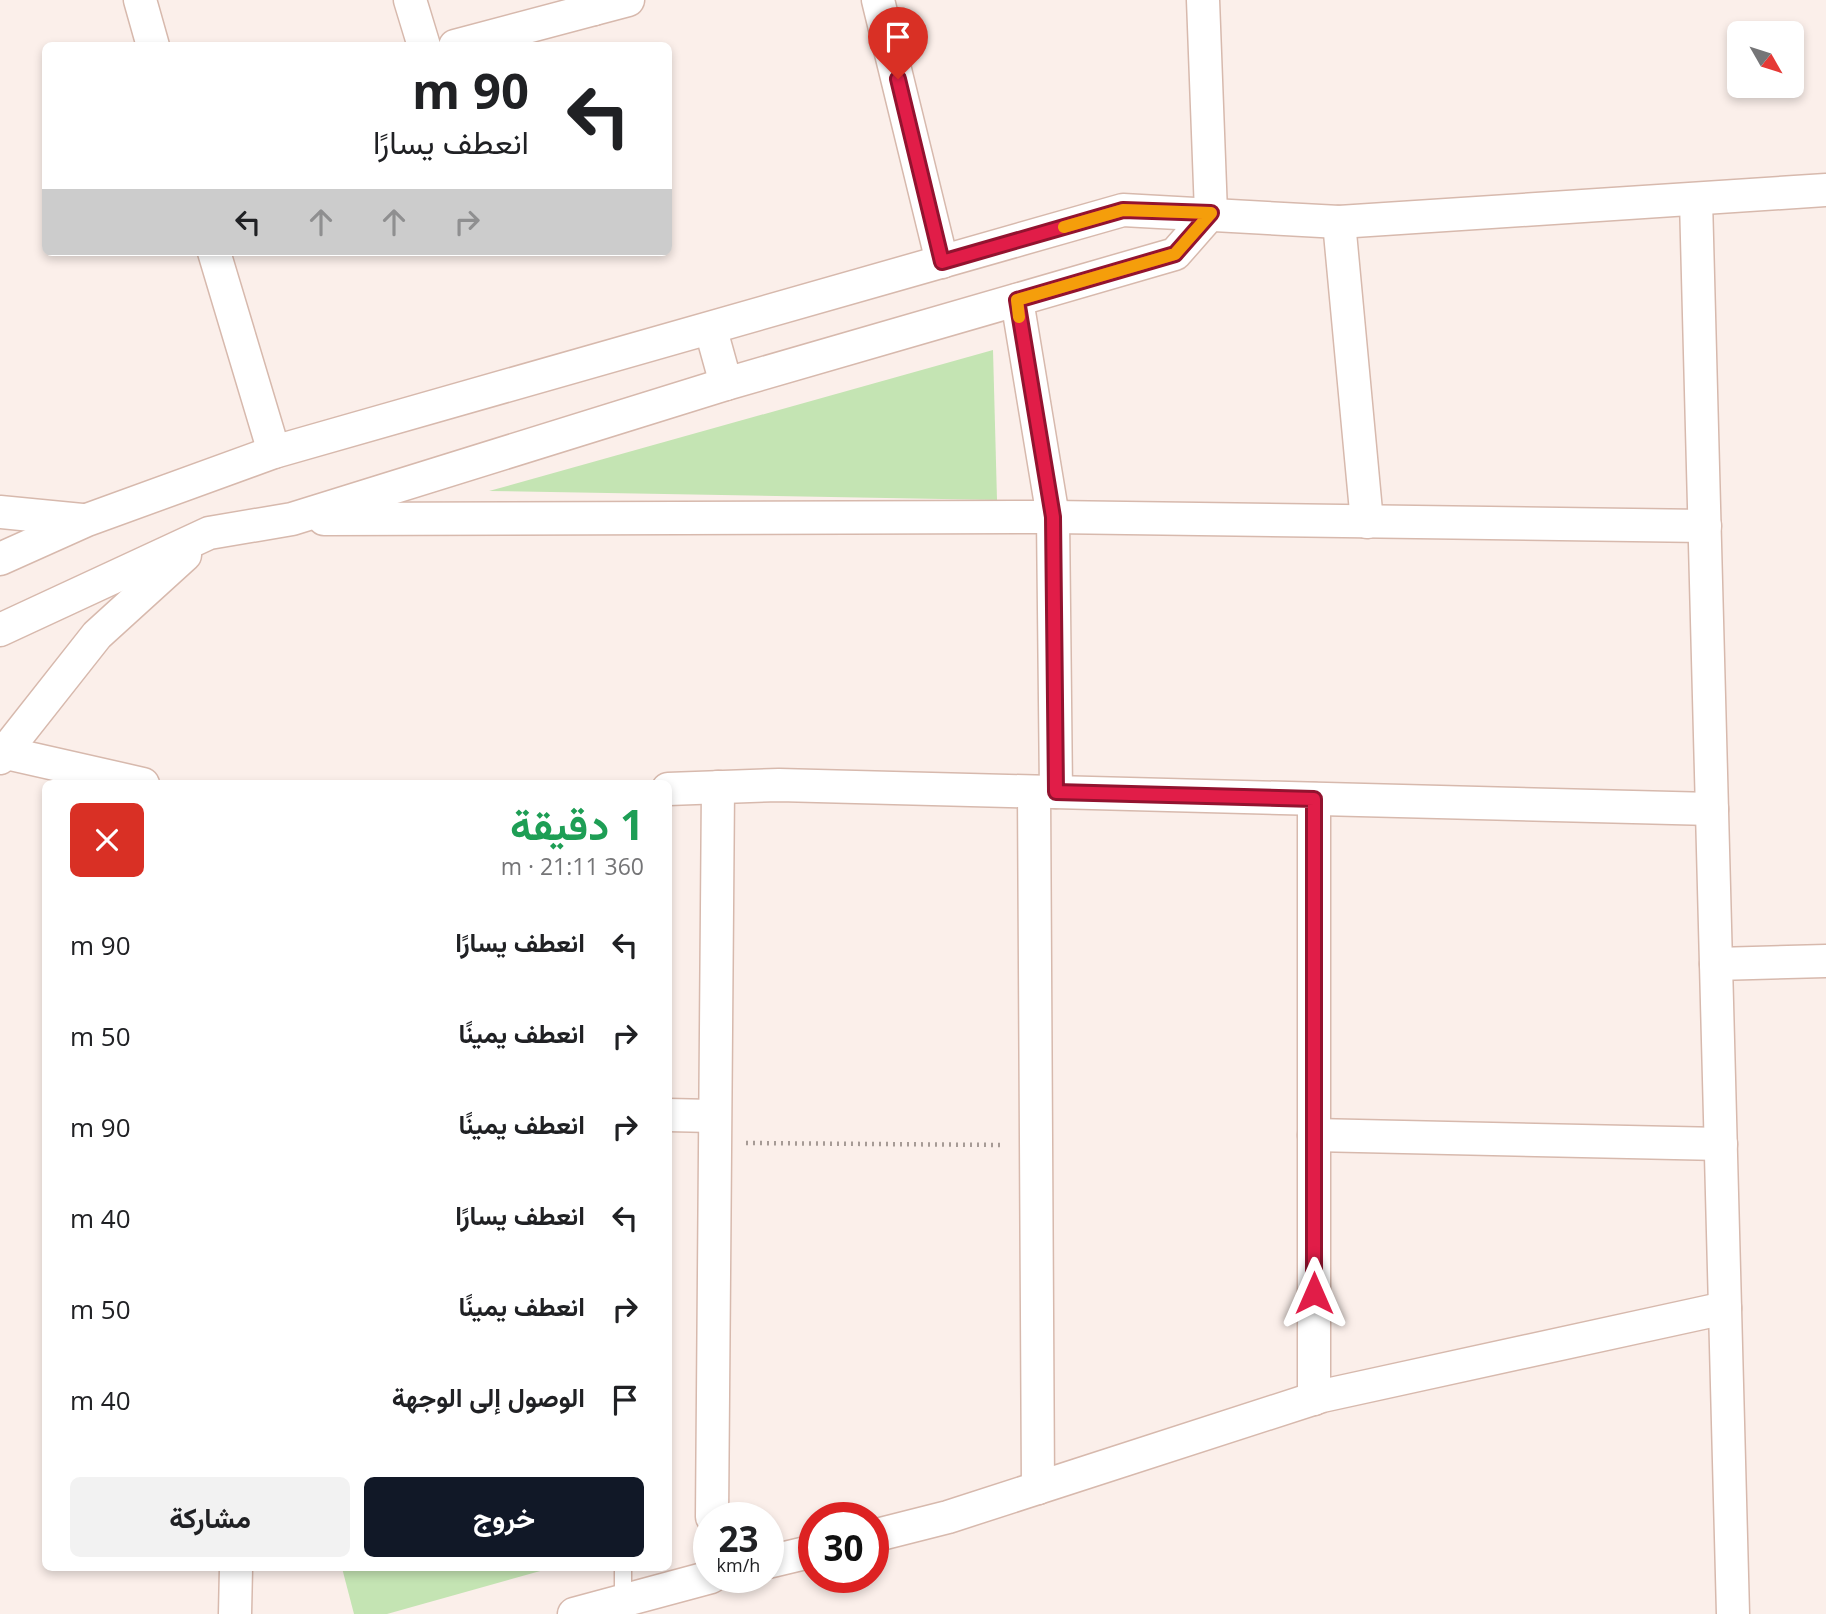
<!DOCTYPE html>
<html lang="ar">
<meta charset="utf-8">
<style>
:root{--surface:#fff;--page:#f2f2f2;--text:#202124;--muted:#757577;--accent:#111827}
body{margin:0;font-family:"Open Sans",Vazirmatn,sans-serif;background:var(--page);color:var(--text);direction:rtl;height:100vh;display:flex;flex-direction:column;font-size:26px;white-space:nowrap}
*{box-sizing:border-box;margin:0}
p{font-size:23px;color:var(--muted)}
.icon{flex:none;width:38px;height:38px;fill:none;stroke:currentColor;stroke-width:2;stroke-linecap:round;stroke-linejoin:round}
.map{position:relative;flex:1;overflow:hidden;direction:ltr}
.drawer{position:absolute;left:42px;top:780px;width:630px;height:791px;display:flex;flex-direction:column;background:var(--surface);border-radius:10px;box-shadow:0 4px 10px #0003;direction:rtl}
.drawer>*{flex:none}
.guide{position:absolute;left:42px;top:42px;width:630px;height:214px;border-radius:10px;box-shadow:0 4px 10px #0003;direction:rtl;background:#fff;color:var(--text);overflow:hidden}
.needle{width:46px;rotate:129deg}
.controls{position:absolute;left:1727px;top:21px;display:grid;gap:14px}
.controls a{display:grid;place-items:center;width:77px;height:77px;border-radius:10px;background:var(--surface);box-shadow:0 4px 10px #0003;font-size:35px}
.speed{position:absolute;left:693px;top:1502px;display:flex;gap:14px;font-size:35px;font-weight:700;text-align:center}
.speed>*{display:grid;place-content:center;width:91px;height:91px;border-radius:50%;background:var(--surface);box-shadow:0 4px 10px #0003;line-height:1}
.speed small{font-size:18px;font-weight:400}
.speed .limit{border:10px solid #d22;background:#fff;color:#111}
.pin{position:absolute;display:grid;place-items:center;width:60px;height:60px;color:#fff;margin:-72px -30px;border-radius:50% 50% 50% 0;rotate:-45deg;box-shadow:0 0 7px #0007}
.pin .icon{rotate:45deg}
.me{position:absolute;width:77px;margin:-38px;rotate:0deg;stroke-linejoin:round;filter:drop-shadow(0 0 5px #0008)}
.turn{display:flex;align-items:center;gap:24px;height:147px;padding:0 28px;font-size:32px}
.turn .icon{width:91px;height:91px;stroke-width:2.5}
.turn b{display:block;font-size:49px;line-height:60px}
.lanes{display:flex;align-items:center;height:66px;padding:0 28px;background:#0003;justify-content:center;gap:35px;direction:ltr}
.lanes .off{opacity:.35}
.round{display:grid;place-items:center;flex:none;width:74px;height:74px;border-radius:10px;background:var(--page)}
.summary{display:flex;align-items:center;justify-content:space-between;height:119px;padding:0 28px}
h1{font-size:42px;font-weight:700;line-height:52px;color:#1e9e55}
.button{display:flex;gap:14px;margin-top:auto;padding:14px 28px}
.button a{flex:1;height:80px;border-radius:10px;background:var(--accent);color:#fff;font-size:28px;font-weight:700;line-height:80px;text-align:center}
.button a+a{background:var(--page);color:var(--text)}
ul{padding:0;list-style:none}
li{display:flex;align-items:center;gap:21px;height:91px;padding:0 28px}
li div{flex:1}
li b{display:block;font-size:26px}
li em{font-style:normal}
.map>svg:first-child{display:block}
</style>
<div class="map">
<svg width="1826" height="1614" viewBox="0 0 1826 1614">
<rect width="100%" height="100%" fill="#fbefea"/>
<!-- green -->
<g fill="#c4e4b3">
<path d="M993,350L997,500L489,491Z"/>
<path d="M342,1568H551L387,1614H354Z"/>
</g>
<g fill="none" stroke-linecap="round" stroke-linejoin="round">
<defs>
<path id="service" d="M623,1568V1601"/>
<g id="minor">
<path d="M140,0L153,46"/>
<path d="M410,0L424,46"/>
<path d="M878,0L942,262"/>
<path d="M594,9L628,0"/>
<path d="M455,46L594,9L592,0"/>
<path d="M1696,200L1733,1614"/>
<path d="M1339,222L1367,522"/>
<path d="M214,252L274,452"/>
<path d="M1017,300L1053,517L1056,792"/>
<path d="M711,330L726,384"/>
<path d="M0,512L82,520"/>
<path d="M324,519L1053,517L1705,526"/>
<path d="M0,559L87,520L274,452L1123,210L1339,222L1826,190"/>
<path d="M0,630L209,533L292,519L726,384L1175,254L1211,213L1203,0"/>
<path d="M2,752L143,784"/>
<path d="M0,758L97,635L185,555"/>
<path d="M668,789L779,785L1712,809"/>
<path d="M1034,792L1038,1488"/>
<path d="M1314,799V1399"/>
<path d="M1716,964L1826,961"/>
<path d="M668,1115L713,1116"/>
<path d="M1314,1135L1721,1144"/>
<path d="M712,1517L718,787"/>
<path d="M873,1536L948,1517L1322,1396L1725,1308"/>
<path d="M768,1562L814,1551"/>
<path d="M235,1614L236,1568"/>
<path d="M574,1614L711,1577"/>
</g>
</defs>
<!-- service casing -->
<use href="#service" stroke="#d7b9ad" stroke-width="19"/>
<!-- minor casing -->
<use href="#minor" stroke="#d7b9ad" stroke-width="35"/>
<!-- path -->
<path stroke="#a69a95" stroke-width="4.5" stroke-dasharray="2 5" stroke-linecap="butt" d="M746,1143L1003,1145"/>
<!-- service -->
<use href="#service" stroke="#fff" stroke-width="16"/>
<!-- minor -->
<use href="#minor" stroke="#fff" stroke-width="32"/>
</g>
<g fill="none" stroke-linecap="round" stroke-linejoin="round">
<defs>
<path id="route" d="M898,79L942,262L1123,210L1211,213L1175,254L1017,300L1053,517L1056,792L1314,799V1293"/>
</defs>
<!-- route casing -->
<use href="#route" stroke="#92132f" stroke-width="18"/>
<!-- route -->
<use href="#route" stroke="#e11d48" stroke-width="12"/>
<!-- slow -->
<path stroke="#f59e0b" stroke-width="12" d="M1019,317L1017,300L1175,254L1211,213L1123,210L1064,227"/>
</g>
</svg>
<div class="controls">
<a><svg class="needle" viewBox="-14 -14 28 28"><path d="M0-13l5 13h-10z" fill="#e53935"/><path d="M0 13l5-13h-10z" fill="#757577"/></svg></a>
</div>
<div class="speed"><div>23<small>km/h</small></div><div class="limit">30</div></div>
<div class="pin" style="left:898px;top:79px;background:#d93025"><svg class="icon" aria-label="arrive" viewBox="0 0 24 24"><path d="M6 21V4h12l-3 4 3 4H6"/></svg></div>
<svg class="me" style="left:1314px;top:1293px" viewBox="-20 -20 40 40"><path d="M0-17L14 15 0 8-14 15z" fill="#e11d48" stroke="#fff" stroke-width="4"/></svg>
<div class="guide">
<div class="turn"><svg class="icon" aria-label="left" viewBox="0 0 24 24"><path d="M17 20v-9H6M10 6l-5 5 5 5"/></svg><div><b>90 m</b>انعطف يسارًا</div></div>
<div class="lanes"><svg class="icon" aria-label="left" viewBox="0 0 24 24"><path d="M17 20v-9H6M10 6l-5 5 5 5"/></svg><svg class="icon off" aria-label="ahead" viewBox="0 0 24 24"><path d="M12 20V5M6 11l6-6 6 6"/></svg><svg class="icon off" aria-label="ahead" viewBox="0 0 24 24"><path d="M12 20V5M6 11l6-6 6 6"/></svg><svg class="icon off" aria-label="right" viewBox="0 0 24 24"><path d="M7 20v-9h11M14 6l5 5-5 5"/></svg></div>
</div>
<section class="drawer">
<div class="summary"><div><h1>1 دقيقة</h1><p>360 m · 21:11</p></div><a class="round" style="background:#d93025;color:#fff"><svg class="icon" aria-label="close" viewBox="0 0 24 24"><path d="M6 6l12 12M18 6L6 18"/></svg></a></div>
<ul>
<li><svg class="icon" aria-label="left" viewBox="0 0 24 24"><path d="M17 20v-9H6M10 6l-5 5 5 5"/></svg><div><b>انعطف يسارًا</b></div><em>90 m</em></li>
<li><svg class="icon" aria-label="right" viewBox="0 0 24 24"><path d="M7 20v-9h11M14 6l5 5-5 5"/></svg><div><b>انعطف يمينًا</b></div><em>50 m</em></li>
<li><svg class="icon" aria-label="right" viewBox="0 0 24 24"><path d="M7 20v-9h11M14 6l5 5-5 5"/></svg><div><b>انعطف يمينًا</b></div><em>90 m</em></li>
<li><svg class="icon" aria-label="left" viewBox="0 0 24 24"><path d="M17 20v-9H6M10 6l-5 5 5 5"/></svg><div><b>انعطف يسارًا</b></div><em>40 m</em></li>
<li><svg class="icon" aria-label="right" viewBox="0 0 24 24"><path d="M7 20v-9h11M14 6l5 5-5 5"/></svg><div><b>انعطف يمينًا</b></div><em>50 m</em></li>
<li><svg class="icon" aria-label="arrive" viewBox="0 0 24 24"><path d="M6 21V4h12l-3 4 3 4H6"/></svg><div><b>الوصول إلى الوجهة</b></div><em>40 m</em></li>
</ul>
<div class="button"><a>خروج</a><a>مشاركة</a></div>
</section>
</div>
